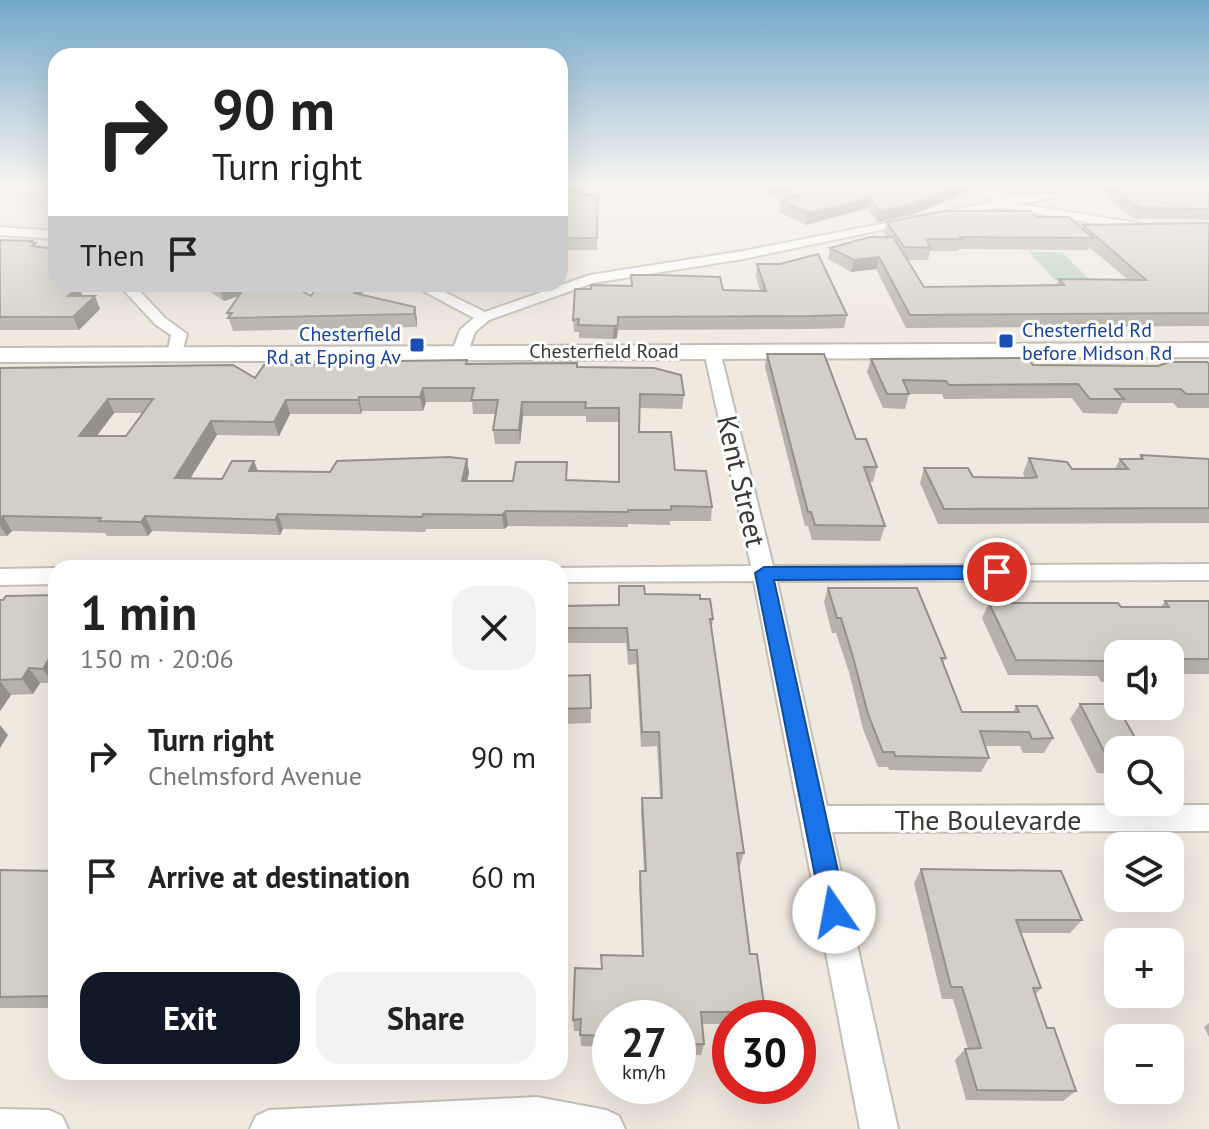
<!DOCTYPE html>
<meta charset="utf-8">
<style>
:root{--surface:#fff;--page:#f2f2f2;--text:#222;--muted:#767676;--accent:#111827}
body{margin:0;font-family:"PT Sans",sans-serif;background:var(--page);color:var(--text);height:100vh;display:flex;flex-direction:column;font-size:30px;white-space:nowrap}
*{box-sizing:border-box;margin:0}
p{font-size:26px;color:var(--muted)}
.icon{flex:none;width:44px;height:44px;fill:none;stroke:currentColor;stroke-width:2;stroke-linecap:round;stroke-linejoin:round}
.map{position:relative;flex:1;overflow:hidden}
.side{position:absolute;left:48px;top:560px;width:520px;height:520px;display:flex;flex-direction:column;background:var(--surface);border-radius:24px;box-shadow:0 8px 32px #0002}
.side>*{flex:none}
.banner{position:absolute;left:48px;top:48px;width:520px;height:244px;border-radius:24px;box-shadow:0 8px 32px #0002;background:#fff;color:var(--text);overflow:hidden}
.tools{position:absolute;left:1104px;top:640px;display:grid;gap:16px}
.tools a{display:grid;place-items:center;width:80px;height:80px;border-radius:16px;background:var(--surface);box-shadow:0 8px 32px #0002;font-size:40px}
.speed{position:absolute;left:592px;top:1000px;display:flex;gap:16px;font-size:40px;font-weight:700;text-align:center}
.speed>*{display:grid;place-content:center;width:104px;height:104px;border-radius:50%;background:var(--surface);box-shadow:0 8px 32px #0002;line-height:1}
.speed small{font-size:20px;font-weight:400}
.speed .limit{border:12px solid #d22;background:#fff;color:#111}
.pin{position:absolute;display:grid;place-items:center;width:68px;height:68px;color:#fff;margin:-34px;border:4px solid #fff;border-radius:50%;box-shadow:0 2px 8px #0007}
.me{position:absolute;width:88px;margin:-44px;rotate:348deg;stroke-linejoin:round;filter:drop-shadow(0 0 6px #0008)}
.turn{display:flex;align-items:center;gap:28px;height:168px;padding:0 32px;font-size:36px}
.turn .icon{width:104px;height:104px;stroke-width:2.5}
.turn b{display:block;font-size:56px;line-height:68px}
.then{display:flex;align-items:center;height:76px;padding:0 32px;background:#0003;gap:16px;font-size:30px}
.round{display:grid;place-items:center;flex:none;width:84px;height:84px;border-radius:24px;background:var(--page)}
.headline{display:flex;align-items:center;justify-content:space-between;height:136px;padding:0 32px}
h1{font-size:48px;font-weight:800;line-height:60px}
.cta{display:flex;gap:16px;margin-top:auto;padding:16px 32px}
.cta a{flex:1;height:92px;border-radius:24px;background:var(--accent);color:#fff;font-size:32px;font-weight:800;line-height:92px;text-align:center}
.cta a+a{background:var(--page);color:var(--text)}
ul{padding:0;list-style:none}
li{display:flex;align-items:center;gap:24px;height:120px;padding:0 32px}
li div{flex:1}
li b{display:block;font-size:30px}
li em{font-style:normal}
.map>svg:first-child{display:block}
</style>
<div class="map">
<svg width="1209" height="1129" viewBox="0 0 1209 1129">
<rect width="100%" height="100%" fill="#efe9e0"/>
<!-- green -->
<path fill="#b9d3bf" d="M1029,252H1062L1091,281H1056Z"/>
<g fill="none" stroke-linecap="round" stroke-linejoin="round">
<defs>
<g id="street">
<path d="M967,185C986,185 1001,195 1021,196C1053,197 1086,185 1119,185L1024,203L1008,202L1137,223L1143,227L1137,231L1001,207L914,223L743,259L593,283L489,320L475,332L468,352L460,357L452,352L460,330L474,318L410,284H428L485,312L590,275L743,251L993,202V199Z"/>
<path d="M0,227L56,231V239L0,235Z"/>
<path d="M118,284H133L165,318L187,334L181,357H169L167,354L171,335L155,324Z"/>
<path d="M712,346L720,351L773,566L1209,564V580L777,581L827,806L1209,805V831L832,832L898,1129H860L754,581L560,582V568H554L751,566L704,351Z"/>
<path d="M56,568V584L0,585V569Z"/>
<path d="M537,1097L606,1110L619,1116L625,1129H250L256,1116L269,1110Z"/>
<path d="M0,1109L49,1110L62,1116L68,1129H0Z"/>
</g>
<path id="secondary" d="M1209,343V357L0,362V348Z"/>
</defs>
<!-- street casing -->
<use href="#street" stroke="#c4bfb6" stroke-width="4"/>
<!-- secondary casing -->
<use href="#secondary" stroke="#c4bfb6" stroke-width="4"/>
<!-- path -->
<path stroke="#b1aca5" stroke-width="2" stroke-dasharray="1 3" stroke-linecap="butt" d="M0,197L14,187L12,185"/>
<!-- street -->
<use href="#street" fill="#fff" fill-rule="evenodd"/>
<!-- secondary -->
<use href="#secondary" fill="#fff" fill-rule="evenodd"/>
</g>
<!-- wall -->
<g fill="#b6b2aa" fill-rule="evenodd">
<path d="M752,185H972L971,190L912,215L877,222L868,208L806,225L779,212L781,201H784Z"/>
<path d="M1103,185H1209V220L1134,219L1100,192Z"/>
<path d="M560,190L582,195H598L597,250H560Z"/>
<path d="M1036,217L1082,228L1083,225L1209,223V326L906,328L876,269L851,272L828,259L830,248L887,237L884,234L887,222ZM1089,247L1127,279H1059L1056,285L924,287L907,260H928L930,251H958L959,249L1088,250Z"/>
<path d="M0,240L34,243L38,247L56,284H87L80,290L82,296L100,309L79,330H0Z"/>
<path d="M757,264L847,315L844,328L809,329L618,330L617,338L613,339L579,338V332H574L573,320L591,289L631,286V275L723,290L760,291L756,276Z"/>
<path d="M198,284H289L311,296L366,284L362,295L415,307L417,320V327L233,331L227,313L239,296L224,301Z"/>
<path d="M445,284H507V286Z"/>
<path d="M767,354L856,439L877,467L873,482H869L885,526L880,541L812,540L808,526H805L765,367Z"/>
<path d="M871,359L1033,365L1158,366L1209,364V408H1178L1173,403H1122L1117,414L1083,413L1072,398L944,399L942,394H909L905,409L883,408L867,372Z"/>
<path d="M467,360V364L577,367L684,395L682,409L639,408V432L675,470L712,507L711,521H670V525L628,524V527L508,526L504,529H426L425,532L283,529L280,535L152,531L148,536H107L105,533L12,531L7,536H0V368L255,378L380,364ZM426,402H472L473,414H496L493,430L495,444H520L523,416H586V422H618L619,482L467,481L469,473L467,459L330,472L258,471L254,461L222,479L190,478L217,435L279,436L290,414H361L362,411H423ZM114,413H143L126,436H97Z"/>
<path d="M1141,455L1209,459V523L938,524L920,483L924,468L973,477L1025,478L1023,473L1029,458L1072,469H1115L1120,459H1139Z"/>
<path d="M828,588L946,658L943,663L962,712H1013L1016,706L1053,738L1044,753H1023L1020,746H985L989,758L981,772L889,770L888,767H878L863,729L849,672L836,633H832L824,602Z"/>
<path d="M645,594L700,599L713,619L711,632L744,853L740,866H738L750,954L765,1012L763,1018H730V1024H702L704,1044L701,1055L678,1056V1018H610V1047L581,1046L580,1031H574L573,1020L601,969L642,956L639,885L640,871H644L641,812L642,798H660L657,746L641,747L636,664L628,665L626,643H560V606L619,605Z"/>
<path d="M0,600H3L53,683H40L33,694L11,695L0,711Z"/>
<path d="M1165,601H1209V674H1176L1179,677L1170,689V654H1118V683L1117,682H1101L1098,676L1008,675L982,618L989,603L1161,607Z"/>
<path d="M590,675L591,723L561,724L560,676Z"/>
<path d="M1080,704L1118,750V774L1097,773L1070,719Z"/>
<path d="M921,869L1082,920L1070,933H1020L1041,988L1035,995L1047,1028L1076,1091L1063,1101L966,1100L955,1060L965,1049H968L953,999H942L914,883Z"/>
<path d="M0,870L56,871V1008H0Z"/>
<path d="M1209,1023V1037L1204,1027Z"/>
</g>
<!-- shaded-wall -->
<g fill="#94918b">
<path d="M961,185H972L971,190L912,215L877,222L879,211Z"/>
<path d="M1021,185H1046L1020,188Z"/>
<path d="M871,198L868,208L806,225L808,213Z"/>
<path d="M879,257L876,269L851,272L854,260Z"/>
<path d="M68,284H87L80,290L84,299L74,308L64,287Z"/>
<path d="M231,284H253L255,290L224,301L220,288Z"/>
<path d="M358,284H366L357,306L354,293Z"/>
<path d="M95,296L100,309L79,330L73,317Z"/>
<path d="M415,307L417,320V327L414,314Z"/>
<path d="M618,317L617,338L613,339L614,326Z"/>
<path d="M423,388L426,402L423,411L420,397Z"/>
<path d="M359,397L362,411L361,414L358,400Z"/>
<path d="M108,399L114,413L86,450L79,436Z"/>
<path d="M286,400L290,414L279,436L274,422Z"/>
<path d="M522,402L523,416L520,444L519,430Z"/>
<path d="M211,421L217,435L182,492L175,478Z"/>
<path d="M467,459L469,473L464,495L462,481Z"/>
<path d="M254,461L259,476L249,471Z"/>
<path d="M506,511L508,526L504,529L502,515Z"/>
<path d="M278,514L283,529L280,535L275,520Z"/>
<path d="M3,516L12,531L7,536L0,526V519Z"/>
<path d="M145,516L152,531L148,536L141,522Z"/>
<path d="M56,647V679L53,683L43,669Z"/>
<path d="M29,668L40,683L33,694L22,679Z"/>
<path d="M0,681L11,695L0,711Z"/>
<path d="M0,725L8,735L0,748Z"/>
<path d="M56,882V898L50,893Z"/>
</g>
<!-- building -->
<g fill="#d4cfc6" stroke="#94918b" stroke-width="2" fill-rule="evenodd">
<path d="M775,185H961L914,204L879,211L871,198L808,213L781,201L799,197Z"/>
<path d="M1110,185H1209V209L1139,208Z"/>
<path d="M560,190H583L582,195H598L597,238H560Z"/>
<path d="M944,211H1030L1036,217H1069L1093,238L960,237L962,239H926L931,248L904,247L887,222Z"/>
<path d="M1209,223V313L910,315L879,257L854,260L830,248L870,237H893L924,287L1064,285L1059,279L1146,280L1083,225Z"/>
<path d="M0,240L33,241L31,242L36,243L32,246L56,249V284H68L64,287H78L68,296H95L73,317H0Z"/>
<path d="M818,254L847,315L811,316L618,317V325L614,326L578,325L579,319L573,320L575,289H591V285L632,286L631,275H660L720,277L723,290L766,291L757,264H780Z"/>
<path d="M213,284H231L220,288Z"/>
<path d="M247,284H289L311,296L318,284H358L354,293L415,307L414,314L228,318L232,313H227Z"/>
<path d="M767,354H824L856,439H866L877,467H864L885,526L815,525L811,512H808Z"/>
<path d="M1028,358L1033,365L1158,366L1169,362H1207L1209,364V394H1186L1181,389H1115L1124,399H1090L1078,384L949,385L946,381L903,380L909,394H887L871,359Z"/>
<path d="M467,360L466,364L577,363V367L654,368L681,375L684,395L640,394L639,432H671L675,470L706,471L712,507L671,506V510H628V512L506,511L502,515L423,514L422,517L278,514L275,520L145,516L141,522L99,521L101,518L3,516L0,519V368L233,365L255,378L264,365L380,364L394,361ZM423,388H474L471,400H498L493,430H519L522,402H586L585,408H619V482L566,480L567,462H516L513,481H462L467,459L449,457L337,461L330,472L249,471L254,461H232L222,479L175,478L211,421L274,422L286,400H358L359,397H420ZM108,399H153L126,436H79Z"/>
<path d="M1141,455L1209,459V508L944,509L924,468H968L973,477L1032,478L1037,477L1029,458L1067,462L1072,469H1128L1120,459H1143Z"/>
<path d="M619,586H644L645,594L700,595V599H710L713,619H710L744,853H737L750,954H757L765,1012H701L704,1044L679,1045L678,1018H610V1036L580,1035L581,1019L573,1020L575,968L602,969L601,955L643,956L640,871H646L642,798H662L659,732H642L637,650H629L627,628H560V606L619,605Z"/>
<path d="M828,588H917L946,658H941L962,712H1019L1016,706H1037L1053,738L1032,739L1029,732L980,731L989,758L895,756L894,752H883L868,714L853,657L841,618H837Z"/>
<path d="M56,595V647L43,669L29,668L22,679L0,680V600H3L6,596Z"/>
<path d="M1165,601H1209V659H1170V654H1118V667H1111L1107,661L1016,660L989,603H1118L1121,607H1169Z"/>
<path d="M1170,664L1179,677H1170Z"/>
<path d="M590,675L591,708L560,709V676Z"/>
<path d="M1080,704H1116L1142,750H1118V759H1108Z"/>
<path d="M921,869L1061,871L1082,920H1016L1041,988H1033L1047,1028H1054L1076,1091L977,1090L965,1049L981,1048L962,987H951Z"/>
<path d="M0,870L56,871V882L50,893H56V996L0,997Z"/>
</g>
<!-- sky -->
<linearGradient id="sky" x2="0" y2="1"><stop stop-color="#73a8ca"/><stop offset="0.54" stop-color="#f8f5f1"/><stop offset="1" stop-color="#f8f5f1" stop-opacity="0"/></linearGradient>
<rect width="1209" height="343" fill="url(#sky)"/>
<!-- route -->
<path fill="#1a73e8" stroke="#114b97" stroke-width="2" d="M997,566L1006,572L997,579L774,580L847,912L843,921L834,925L824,921L755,573L764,567Z"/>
<!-- markers -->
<g fill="#1a4fb4" stroke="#fff" stroke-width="3">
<rect x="998" y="333" width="16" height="16" rx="4"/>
<rect x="409" y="337" width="16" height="16" rx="4"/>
</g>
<g text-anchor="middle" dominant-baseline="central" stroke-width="6" stroke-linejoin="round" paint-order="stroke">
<!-- far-transit labels -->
<g font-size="20" fill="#164399" stroke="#fff" text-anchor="start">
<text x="1022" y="330">Chesterfield Rd<tspan x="1022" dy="23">before Midson Rd</tspan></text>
<text x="401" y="334" text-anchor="end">Chesterfield<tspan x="401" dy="23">Rd at Epping Av</tspan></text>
</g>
<!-- far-street labels -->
<g font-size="20" fill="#3a3834" stroke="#fff">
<text x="604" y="351">Chesterfield Road</text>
</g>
<!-- near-street labels -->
<g font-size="28" fill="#3a3834" stroke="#fff">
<text transform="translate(742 481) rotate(77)">Kent Street</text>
<text x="988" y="819">The Boulevarde</text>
</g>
</g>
</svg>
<div class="tools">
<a><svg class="icon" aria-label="sound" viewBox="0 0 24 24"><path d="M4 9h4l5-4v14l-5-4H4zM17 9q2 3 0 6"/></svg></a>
<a><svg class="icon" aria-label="search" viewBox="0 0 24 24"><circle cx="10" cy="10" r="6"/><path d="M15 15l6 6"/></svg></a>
<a><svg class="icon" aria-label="layers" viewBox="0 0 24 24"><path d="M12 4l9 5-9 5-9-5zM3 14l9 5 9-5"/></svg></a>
<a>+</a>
<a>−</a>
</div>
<div class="speed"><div>27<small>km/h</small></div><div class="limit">30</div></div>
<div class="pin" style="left:997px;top:572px;background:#d93025"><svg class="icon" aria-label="arrive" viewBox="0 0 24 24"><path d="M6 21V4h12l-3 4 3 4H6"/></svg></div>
<svg class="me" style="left:834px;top:912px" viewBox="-20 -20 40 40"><circle r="19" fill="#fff"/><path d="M0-13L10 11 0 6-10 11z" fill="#1a73e8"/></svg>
<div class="banner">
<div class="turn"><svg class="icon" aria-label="right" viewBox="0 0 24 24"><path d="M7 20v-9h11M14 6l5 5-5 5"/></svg><div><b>90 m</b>Turn right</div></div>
<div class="then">Then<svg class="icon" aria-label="arrive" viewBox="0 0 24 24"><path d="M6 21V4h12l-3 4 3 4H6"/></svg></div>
</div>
<section class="side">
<div class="headline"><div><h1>1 min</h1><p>150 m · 20:06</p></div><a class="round"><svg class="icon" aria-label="close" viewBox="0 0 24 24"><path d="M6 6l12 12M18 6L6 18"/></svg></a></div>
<ul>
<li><svg class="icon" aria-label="right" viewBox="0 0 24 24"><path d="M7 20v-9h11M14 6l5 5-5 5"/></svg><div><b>Turn right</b><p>Chelmsford Avenue</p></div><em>90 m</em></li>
<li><svg class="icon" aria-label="arrive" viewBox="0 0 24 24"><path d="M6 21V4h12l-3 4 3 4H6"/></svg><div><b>Arrive at destination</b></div><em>60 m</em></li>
</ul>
<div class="cta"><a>Exit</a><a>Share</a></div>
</section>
</div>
